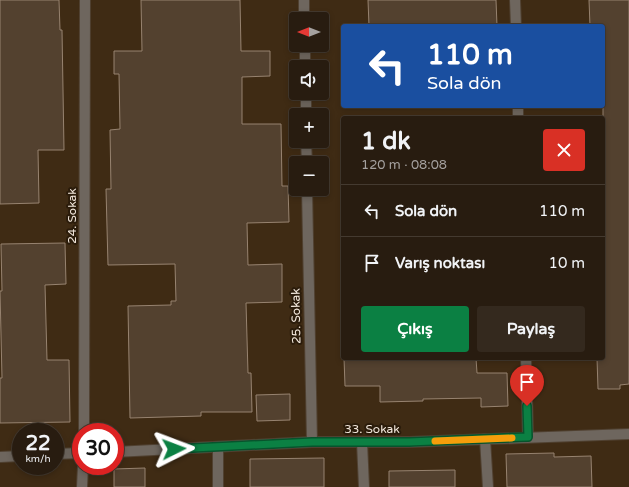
<!DOCTYPE html>
<html lang="tr">
<meta charset="utf-8">
<style>
:root{--surface:#281c10;--page:#34291e;--text:#f1f3f6;--muted:#a5a19f;--line:#443a30;--accent:#0b8043}
body{margin:0;font-family:"Varela Round",sans-serif;background:var(--page);color:var(--text);height:100vh;display:flex;flex-direction:column;font-size:15px;white-space:nowrap}
*{box-sizing:border-box;margin:0}
p{font-size:13px;color:var(--muted)}
.icon{flex:none;width:22px;height:22px;fill:none;stroke:currentColor;stroke-width:2;stroke-linecap:round;stroke-linejoin:round}
.map{position:relative;flex:1;overflow:hidden}
.sheet{position:absolute;left:341px;top:116px;width:264px;height:244px;display:flex;flex-direction:column;background:var(--surface);border-radius:4px;box-shadow:0 2px 6px #0003,0 0 0 1px var(--line)}
.sheet>*{flex:none}
.guide{position:absolute;left:341px;top:24px;width:264px;height:84px;border-radius:4px;box-shadow:0 2px 6px #0003,0 0 0 1px var(--line);background:#1a4fa0;color:#fff;overflow:hidden}
.needle{width:26px;rotate:270deg}
.controls{position:absolute;left:289px;top:12px;display:grid;gap:8px}
.controls a{display:grid;place-items:center;width:40px;height:40px;border-radius:4px;background:var(--surface);box-shadow:0 2px 6px #0003,0 0 0 1px var(--line);font-size:20px}
.speed{position:absolute;left:12px;top:423px;display:flex;gap:8px;font-size:20px;font-weight:700;text-align:center}
.speed>*{display:grid;place-content:center;width:52px;height:52px;border-radius:50%;background:var(--surface);box-shadow:0 2px 6px #0003,0 0 0 1px var(--line);line-height:1}
.speed small{font-size:10px;font-weight:400}
.speed .limit{border:6px solid #d22;background:#fff;color:#111}
.pin{position:absolute;display:grid;place-items:center;width:34px;height:34px;color:#fff;margin:-41px -17px;border-radius:50% 50% 50% 0;rotate:-45deg;box-shadow:0 0 4px #0007}
.pin .icon{rotate:45deg}
.me{position:absolute;width:44px;margin:-22px;rotate:87deg;stroke-linejoin:round;filter:drop-shadow(0 0 3px #0008)}
.turn{display:flex;align-items:center;gap:14px;height:84px;padding:0 20px;font-size:18px}
.turn .icon{width:52px;height:52px;stroke-width:2.5}
.turn b{display:block;font-size:28px;line-height:34px}
.round{display:grid;place-items:center;flex:none;width:42px;height:42px;border-radius:4px;background:var(--page)}
.overview{display:flex;align-items:center;justify-content:space-between;height:68px;padding:0 20px}
h1{font-size:24px;font-weight:800;line-height:30px}
.action{display:flex;gap:8px;margin-top:auto;padding:8px 20px}
.action a{flex:1;height:46px;border-radius:4px;background:var(--accent);color:#fff;font-size:16px;font-weight:800;line-height:46px;text-align:center}
.action a+a{background:var(--page);color:var(--text)}
ul{padding:0;list-style:none}
li{display:flex;align-items:center;gap:12px;height:52px;padding:0 20px;border-top:1px solid var(--line)}
li div{flex:1}
li b{display:block;font-size:15px}
li em{font-style:normal}
.map>svg:first-child{display:block}
</style>
<div class="map">
<svg width="629" height="487" viewBox="0 0 629 487">
<rect width="100%" height="100%" fill="#362615"/>
<!-- built -->
<path fill="#3f2b14" fill-rule="evenodd" d="M0,0H629V487H0ZM296,19H322V45H296ZM343,26H603V106H343ZM296,67H322V93H296ZM296,115H322V141H296ZM343,118H603V358H343ZM296,163H322V189H296ZM21,432H55V466H21ZM81,432H115V466H81Z"/>
<!-- building -->
<g fill="#53412f" stroke="#978370">
<path d="M0,0H59L60,30H62L64,150H38L39,203L0,204Z"/>
<path d="M141,0H240L241,51H270V76L242,77V124H281L282,186H288L289,222L247,223L248,265L282,264V302L246,303L248,373H251L252,412H201V416L130,418L128,306L171,305V301H176L175,264L108,265L106,189H111L110,130L120,129L119,74H114V51H142Z"/>
<path d="M368,0H496L497,26H369Z"/>
<path d="M589,0H629V384L620,385V389H598L597,358H603V26H590Z"/>
<path d="M65,243L66,284L45,285L47,360H69L70,422L0,423V378H2L0,291H2L1,244Z"/>
<path d="M344,358H476L477,373H507L508,406L481,407V398L423,399V401L380,402V386H345Z"/>
<path d="M290,394V420L257,421L256,395Z"/>
<path d="M554,453V457L591,456L592,487H507L506,454Z"/>
<path d="M324,458V487H250V459Z"/>
<path d="M145,468V487H114V469Z"/>
<path d="M455,470V487H389V471Z"/>
</g>
<g fill="none" stroke-linecap="round" stroke-linejoin="round">
<defs>
<g id="minor">
<path d="M304,0V19"/>
<path d="M515,0L516,26"/>
<path d="M305,45V67"/>
<path d="M306,93V115"/>
<path d="M518,106V118"/>
<path d="M306,141L307,163"/>
<path d="M307,189L312,442"/>
<path d="M526,358L528,437"/>
<path d="M84,432L85,0"/>
<path d="M485,439L488,487"/>
<path d="M362,442L364,487"/>
<path d="M218,447V487"/>
<path d="M115,452L312,442H409L629,434"/>
<path d="M55,454L81,453"/>
<path d="M0,457L21,456"/>
<path d="M82,487L83,466"/>
</g>
</defs>
<!-- minor casing -->
<use href="#minor" stroke="#504131" stroke-width="12"/>
<!-- minor -->
<use href="#minor" stroke="#6e665e" stroke-width="10"/>
</g>
<g fill="none" stroke-linecap="round" stroke-linejoin="round">
<defs>
<path id="route" d="M174,449L312,442H409L528,437L527,406"/>
</defs>
<!-- route casing -->
<use href="#route" stroke="#07532c" stroke-width="10"/>
<!-- route -->
<use href="#route" stroke="#0b8043" stroke-width="7"/>
<!-- slow -->
<path stroke="#f59e0b" stroke-width="7" d="M435,441L512,438"/>
</g>
<g text-anchor="middle" dominant-baseline="central" stroke-width="4" stroke-linejoin="round" paint-order="stroke">
<!-- street labels -->
<g font-size="12" fill="#f3e8dd" stroke="#2b1c0b">
<text transform="translate(72 216) rotate(-90)">24. Sokak</text>
<text transform="translate(296 316) rotate(-91)">25. Sokak</text>
<text x="372" y="429">33. Sokak</text>
</g>
</g>
</svg>
<div class="controls">
<a><svg class="needle" viewBox="-14 -14 28 28"><path d="M0-13l5 13h-10z" fill="#e53935"/><path d="M0 13l5-13h-10z" fill="#a5a19f"/></svg></a>
<a><svg class="icon" aria-label="sound" viewBox="0 0 24 24"><path d="M4 9h4l5-4v14l-5-4H4zM17 9q2 3 0 6"/></svg></a>
<a>+</a>
<a>−</a>
</div>
<div class="speed"><div>22<small>km/h</small></div><div class="limit">30</div></div>
<div class="pin" style="left:527px;top:406px;background:#d93025"><svg class="icon" aria-label="arrive" viewBox="0 0 24 24"><path d="M6 21V4h12l-3 4 3 4H6"/></svg></div>
<svg class="me" style="left:174px;top:449px" viewBox="-20 -20 40 40"><path d="M0-17L14 15 0 8-14 15z" fill="#0b8043" stroke="#fff" stroke-width="4"/></svg>
<div class="guide">
<div class="turn"><svg class="icon" aria-label="left" viewBox="0 0 24 24"><path d="M17 20v-9H6M10 6l-5 5 5 5"/></svg><div><b>110 m</b>Sola dön</div></div>
</div>
<section class="sheet">
<div class="overview"><div><h1>1 dk</h1><p>120 m · 08:08</p></div><a class="round" style="background:#d93025;color:#fff"><svg class="icon" aria-label="close" viewBox="0 0 24 24"><path d="M6 6l12 12M18 6L6 18"/></svg></a></div>
<ul>
<li><svg class="icon" aria-label="left" viewBox="0 0 24 24"><path d="M17 20v-9H6M10 6l-5 5 5 5"/></svg><div><b>Sola dön</b></div><em>110 m</em></li>
<li><svg class="icon" aria-label="arrive" viewBox="0 0 24 24"><path d="M6 21V4h12l-3 4 3 4H6"/></svg><div><b>Varış noktası</b></div><em>10 m</em></li>
</ul>
<div class="action"><a>Çıkış</a><a>Paylaş</a></div>
</section>
</div>
